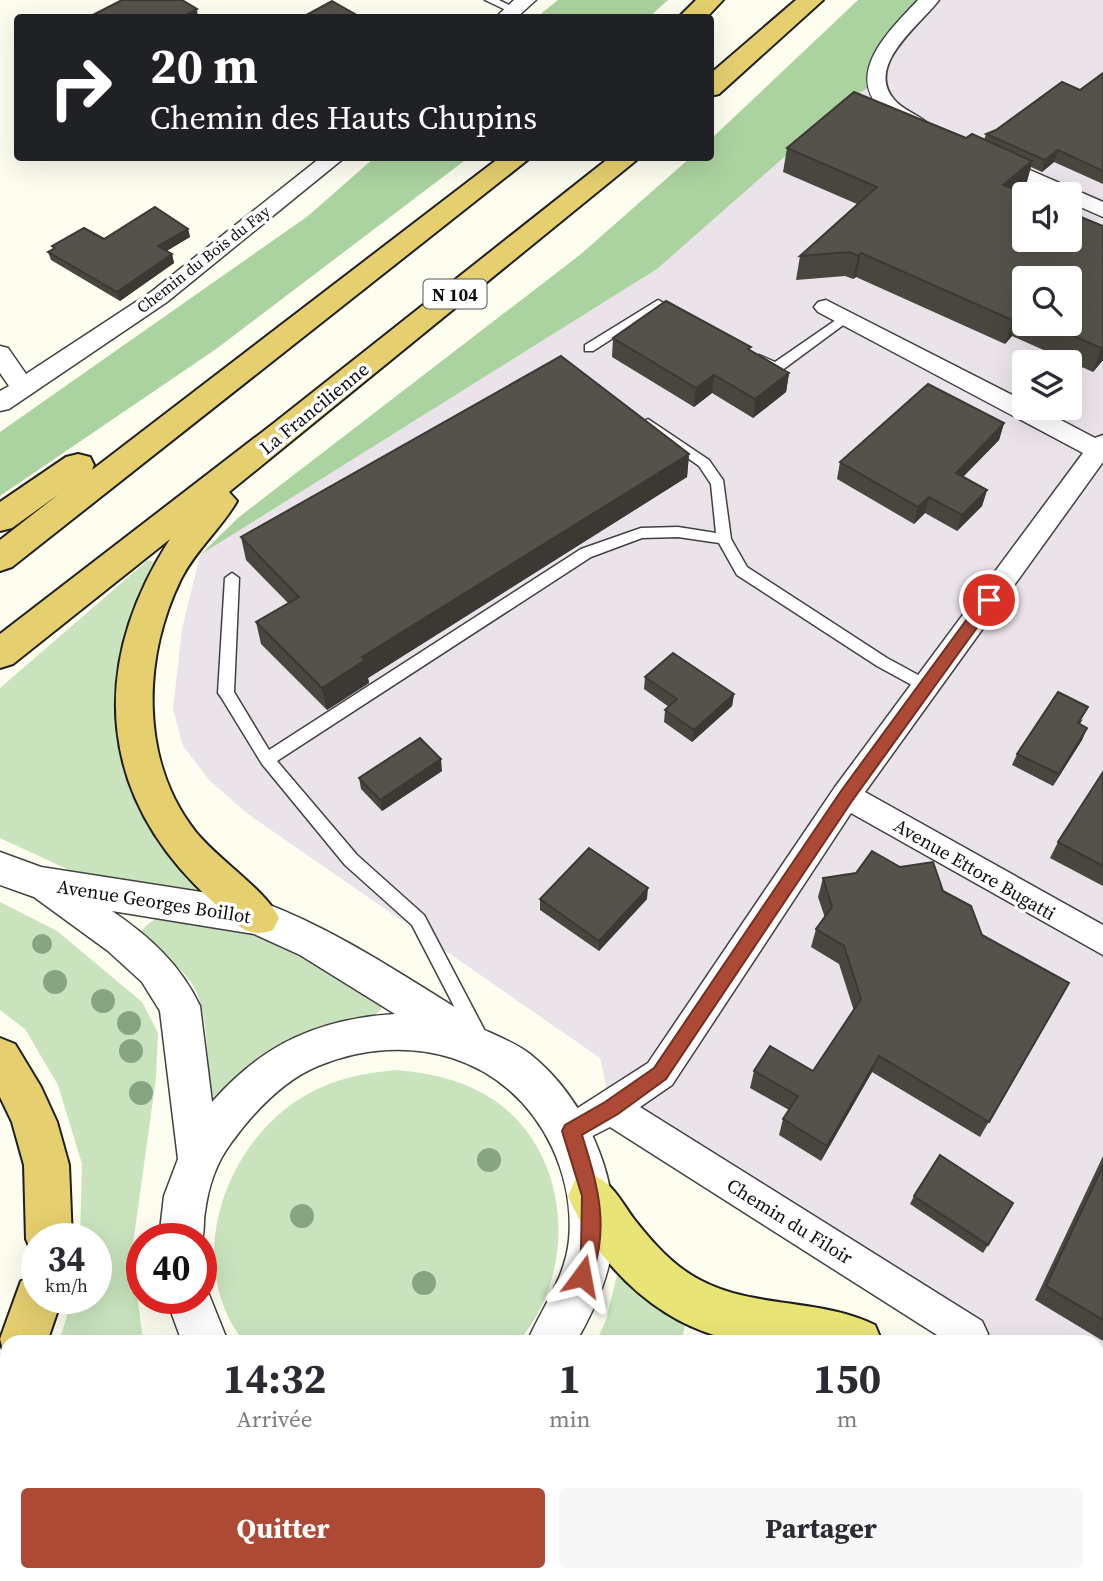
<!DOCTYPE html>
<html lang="fr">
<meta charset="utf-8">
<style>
:root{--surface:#fff;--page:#f7f7f7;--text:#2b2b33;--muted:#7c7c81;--accent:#ad4a36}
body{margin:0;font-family:"Source Serif 4",serif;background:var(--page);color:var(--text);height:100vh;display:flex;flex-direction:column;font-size:26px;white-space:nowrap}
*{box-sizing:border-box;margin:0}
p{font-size:23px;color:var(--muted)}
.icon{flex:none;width:38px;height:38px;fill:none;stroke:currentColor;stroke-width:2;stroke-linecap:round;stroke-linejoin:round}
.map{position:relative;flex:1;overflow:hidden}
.side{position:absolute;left:0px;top:1335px;width:1104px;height:247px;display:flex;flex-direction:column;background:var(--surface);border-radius:21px 21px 0 0;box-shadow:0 7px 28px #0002}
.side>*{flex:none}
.hud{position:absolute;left:14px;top:14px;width:700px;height:147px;border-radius:7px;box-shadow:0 7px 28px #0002;background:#202124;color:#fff;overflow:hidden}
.fabs{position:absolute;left:1012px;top:182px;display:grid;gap:14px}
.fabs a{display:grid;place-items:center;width:70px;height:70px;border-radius:7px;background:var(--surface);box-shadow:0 7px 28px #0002;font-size:35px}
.speed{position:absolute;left:21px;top:1223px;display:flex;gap:14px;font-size:35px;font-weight:700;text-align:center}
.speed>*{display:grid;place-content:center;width:91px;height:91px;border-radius:50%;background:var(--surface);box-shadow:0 7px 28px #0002;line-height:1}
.speed small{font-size:18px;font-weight:400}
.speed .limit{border:10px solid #d22;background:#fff;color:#111}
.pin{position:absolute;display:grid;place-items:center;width:60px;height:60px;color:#fff;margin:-30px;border:4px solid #fff;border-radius:50%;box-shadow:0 2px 7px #0007}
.me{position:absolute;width:77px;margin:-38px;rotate:13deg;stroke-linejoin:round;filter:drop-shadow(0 0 5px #0008)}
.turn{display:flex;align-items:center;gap:24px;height:147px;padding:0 21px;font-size:32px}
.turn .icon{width:91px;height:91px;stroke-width:2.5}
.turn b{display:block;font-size:49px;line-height:60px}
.eta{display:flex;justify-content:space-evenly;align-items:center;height:119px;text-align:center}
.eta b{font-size:42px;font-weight:700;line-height:49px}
.cta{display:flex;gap:14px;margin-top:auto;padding:14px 21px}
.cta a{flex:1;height:80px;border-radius:7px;background:var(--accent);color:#fff;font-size:28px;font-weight:700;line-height:80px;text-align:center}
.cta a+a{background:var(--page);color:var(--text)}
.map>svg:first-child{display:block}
</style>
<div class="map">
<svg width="1103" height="1581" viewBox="0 0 1103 1581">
<rect width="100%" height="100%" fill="#fdfdf0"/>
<!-- industrial -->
<path fill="#ebe3ea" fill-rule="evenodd" d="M929,0H1103V1430L1097,1424V1342H984L611,1108L600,1058L248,814L210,781L183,746L173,709L182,629L200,555L657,269L875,66ZM1024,194H1069V240H1024ZM1024,278H1069V324H1024ZM1024,362H1069V408H1024Z"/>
<!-- green -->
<g fill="#c9e4bd">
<path d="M148,560L158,564L125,638L117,728L151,831L198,886L192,894L69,870L0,838V688Z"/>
<path d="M0,902L57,931L142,1002L158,1033L156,1078L132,1251L143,1342H59L72,1299L96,1298V1239H80L82,1164L58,1085L25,1029L0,1010Z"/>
<path d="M166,917L262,936L294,948L381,998V1009L372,1018L271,1051L235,1077L209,1104C207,1069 210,1024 196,991C186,968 156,952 137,938C145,925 151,919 166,917Z"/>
<path d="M396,1070C428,1073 456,1078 484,1094C571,1143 581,1270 518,1342H244C182,1263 224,1144 304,1096C333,1079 364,1073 396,1070Z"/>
<path d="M619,1267L688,1314L681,1342H596L606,1320Z"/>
<path d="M7,1446V1575H177V1581H0V1456Z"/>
<path d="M276,1575H655L656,1581H274Z"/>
<path d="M905,1575H1063L1067,1581H903Z"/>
</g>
<!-- forest -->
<g fill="#abd39f">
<path d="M558,0H668L649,17H537Z"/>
<path d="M858,0H929L886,47L874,84L850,99L657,269L200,555L239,517L581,254L690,158H710L711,139Z"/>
<path d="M374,158H468L216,349L0,496V432L308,216Z"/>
</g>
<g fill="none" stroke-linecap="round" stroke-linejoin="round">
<defs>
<g id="service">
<path d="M485,0H499L519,10L510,12Z"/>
<path d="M658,300L681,312V318H673L658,309L593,351H585V345Z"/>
<path d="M846,313L852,317L850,320L781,371H771L753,359L759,355L775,362Z"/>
<path d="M648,419L709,460L723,480L731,539L747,567L887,658L931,682L934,686L926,692L921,690L877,666L737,575L719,543L678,537L642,538L591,557L277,761L357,855L424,915L486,1033L483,1039L477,1041L471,1039L412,925L345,865L262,764L221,697L218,693L225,578L232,573L239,578L234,692L269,750L581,549L641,528L678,527L716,533L711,484L699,466L643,426L641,423Z"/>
</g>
<g id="minor">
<path d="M514,0H536L516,18H495Z"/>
<path d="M918,0H939C921,24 866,64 893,98C903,112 923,115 932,128L929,132L922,134C907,130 892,120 881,109C844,72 892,28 918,0Z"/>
<path d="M993,154L1103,202V217L1069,202V194H1052L985,165L982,160Z"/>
<path d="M320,158H344L167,302L9,409L0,411V391L9,386L0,373V346L8,348L26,374L151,292Z"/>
<path d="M826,300L1024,401V408H1038L1095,438L1103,435V462L865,792L1103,925V955L851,813L672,1085L640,1107L982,1321L988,1334L984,1342H948L610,1127L571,1147L559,1142L554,1131L559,1120L648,1063L835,787L1083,453L818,312L814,307L818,302Z"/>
</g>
<g id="tertiary">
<path d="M0,852L41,867L259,901C336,929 405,977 474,1019L478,1027C495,1035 516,1043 530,1054C584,1097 622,1179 612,1248C608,1281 592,1314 576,1342H527C542,1307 565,1279 569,1240C572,1208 565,1175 552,1147C508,1055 408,1029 318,1066C282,1081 253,1113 231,1143C216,1163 208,1188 205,1212C203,1222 205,1234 201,1243V1239H159L164,1196L178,1159L160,1011L142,982L108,951L34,897L0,885ZM112,911L254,934L300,955L395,1014C318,1019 263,1044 212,1102L200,1006C181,965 149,936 112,911Z"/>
<path d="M201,1281L204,1282L228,1342H182L166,1298H201Z"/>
<path d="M184,1575H272L270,1581H183Z"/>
</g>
<g id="primary">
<path d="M591,1174C613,1183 620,1200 634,1219C652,1242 673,1266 700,1280C754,1309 821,1298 875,1325L882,1342C838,1342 791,1347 748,1342C666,1333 599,1269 568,1196L575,1180Z"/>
<path d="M1097,1479L1103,1481V1536L1097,1533Z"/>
<path d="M1097,1554L1103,1556V1581H1062L1060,1575H1097Z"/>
</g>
<g id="trunk">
<path d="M696,0H723L706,18H678Z"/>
<path d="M796,0H823L719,94L710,96V74Z"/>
<path d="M499,158H530L12,567L0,571V540L59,494L12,528L0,531V502L66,457L78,454L90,457L94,465L92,470Z"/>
<path d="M609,158H639L229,492L237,501C221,529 196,549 181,579C143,657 139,759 195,831C218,860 265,889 279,918L273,930C245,941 232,919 212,901C97,797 88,667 170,539L13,664L0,668V634L274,423Z"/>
<path d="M0,1038L15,1044L41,1087L57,1122L69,1165L72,1239H37V1257L33,1255L26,1239L24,1165L12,1122L0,1097Z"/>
<path d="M37,1275V1298H62L47,1342H7V1411L0,1413V1356L4,1354L0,1339L21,1281Z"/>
</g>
</defs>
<!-- service casing -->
<use href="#service" stroke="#414141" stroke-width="3"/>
<!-- minor casing -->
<use href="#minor" stroke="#414141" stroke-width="3"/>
<!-- tertiary casing -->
<use href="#tertiary" stroke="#414141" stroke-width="3"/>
<!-- primary casing -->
<use href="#primary" stroke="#1f1f1f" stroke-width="4"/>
<!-- trunk casing -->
<use href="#trunk" stroke="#1f1f1f" stroke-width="4"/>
<!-- service -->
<use href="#service" fill="#fff" fill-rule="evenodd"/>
<!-- minor -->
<use href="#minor" fill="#fff" fill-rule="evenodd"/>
<!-- tertiary -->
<use href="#tertiary" fill="#fff" fill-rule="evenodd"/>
<!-- primary -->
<use href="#primary" fill="#e8e475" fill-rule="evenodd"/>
<!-- trunk -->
<use href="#trunk" fill="#e5cf6f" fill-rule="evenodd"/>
</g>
<!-- trees -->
<g fill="#87a581">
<circle cx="42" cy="944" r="10"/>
<circle cx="55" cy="982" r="12"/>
<circle cx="103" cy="1001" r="12"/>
<circle cx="129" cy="1023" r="12"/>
<circle cx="131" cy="1051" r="12"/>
<circle cx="141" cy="1093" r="12"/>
<circle cx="489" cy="1160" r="12"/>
<circle cx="302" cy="1216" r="12"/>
<circle cx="424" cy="1283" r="12"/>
</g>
<!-- wall -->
<g fill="#494640" fill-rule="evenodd">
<path d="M1103,73V184L1054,162L1042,172L1031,167L1026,185L1018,191L1103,226V360L1093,372L1012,336L1005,344L856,277L853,279L845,276L796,280L800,256L857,204L783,172L787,148L966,138L984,140L986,134L996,130L1080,90ZM1024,278L1069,324H1024Z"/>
<path d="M188,229L190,237L166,251L172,254L174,263L120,301L51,260L48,252L53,249L52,246Z"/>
<path d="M613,338L750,351L789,373L786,392L753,418L712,393L694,407L612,357Z"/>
<path d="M1004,423L999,440L963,477L987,490L982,506L957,531L925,513L914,524L837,479L840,462Z"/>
<path d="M689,454L687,477L368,678L369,683L327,710L261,644L256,622L288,603L246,560L241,537Z"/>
<path d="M645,677L734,694L732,706L692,742L664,722L665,710L669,707L644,689Z"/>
<path d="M1083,719L1080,724L1087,728L1082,740L1053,786L1012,765L1017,754Z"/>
<path d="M442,771L382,811L361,789L359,778Z"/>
<path d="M1103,772V886L1050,858L1058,842Z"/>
<path d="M823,878L943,891L982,935L1069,983L980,1137L872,1072L821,1161L779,1135L783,1119L789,1110L750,1088L754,1071H813L854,1011L839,964L811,947L816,929L825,918L818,897Z"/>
<path d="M540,899H647L599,951L540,910Z"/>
<path d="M1103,1156V1341L1035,1300Z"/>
<path d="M914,1196L988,1245L983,1253L910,1204Z"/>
</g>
<!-- shaded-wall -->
<g fill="#3c3934">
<path d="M197,9L198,18H180Z"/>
<path d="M1058,150L1054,162L1042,172L1045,160Z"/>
<path d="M1032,161L1026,185L997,208L1003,185Z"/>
<path d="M188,229L190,237L160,255L158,246Z"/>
<path d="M861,253L856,277L853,279L858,256Z"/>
<path d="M172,254L174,263L120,301L117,292Z"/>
<path d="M1019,312L1012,336L1005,344L1012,320Z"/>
<path d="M1103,346V360L1093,372L1101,348Z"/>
<path d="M789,373L786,392L753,418L755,399Z"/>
<path d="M714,375L712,393L694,407L696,388Z"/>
<path d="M1004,423L999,440L951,489L956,473Z"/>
<path d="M689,454L687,477L368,678L369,683L327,710L322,688L362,657Z"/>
<path d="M987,490L982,506L957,531L962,515Z"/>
<path d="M929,497L925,513L914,524L918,507Z"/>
<path d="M734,694L732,706L692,742L694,730Z"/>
<path d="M1087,728L1082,740L1053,786L1059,774Z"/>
<path d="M441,759L442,771L382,811L380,800Z"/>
<path d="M648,888L647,899L599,951V941Z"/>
<path d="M879,1056L872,1072L821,1161L827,1146Z"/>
</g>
<!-- building -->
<g fill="#55514b" stroke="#3c3934" stroke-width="2">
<path d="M122,0H182L197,9L180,18H87Z"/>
<path d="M332,1L362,18H301Z"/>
<path d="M1103,73V171L1058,150L1045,160L986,134L996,130L1062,82L1080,90Z"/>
<path d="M854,92L966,138L972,134L1032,161L1003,185L1026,194H1024V240H1069V212L1103,226V346L1101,348L1046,324H1069V278H1024V314L1019,312L1012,320L861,253L858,256L850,252L800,256L877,187L787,148Z"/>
<path d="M155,207L188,229L158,246L172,254L117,292L48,252L55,248L52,246L84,228L104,239Z"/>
<path d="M666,301L751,347L748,349L789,373L755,399L714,375L696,388L613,338Z"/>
<path d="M561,356L689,454L362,657L365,660L322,688L256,622L299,597L241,537Z"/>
<path d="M928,384L1004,423L956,473L987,490L962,515L929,497L918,507L840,462Z"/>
<path d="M673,653L734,694L694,730L665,710L677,699L645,677Z"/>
<path d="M1058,692L1088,707L1078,723L1087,728L1059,774L1017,754Z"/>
<path d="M420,738L441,759L380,800L359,778Z"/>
<path d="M1103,772V866L1058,842Z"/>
<path d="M589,848L648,888L599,941L540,899Z"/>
<path d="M872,851L900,867L933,862L943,891L971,906L982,935L1069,983L989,1122L879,1056L827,1146L783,1119L798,1096L754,1071L770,1046L813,1071L861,999L844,946L816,929L832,907L823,878L856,873Z"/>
<path d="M940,1155L1013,1203L988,1245L914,1196Z"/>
<path d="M1103,1166V1320L1046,1286Z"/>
</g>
<!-- route -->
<path fill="#ad4a36" stroke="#703023" stroke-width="2" d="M989,595L994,596V604L852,801L666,1079L618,1114L582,1135C598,1186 611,1230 589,1283L582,1286L576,1283L573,1276L581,1250L582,1196L562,1131L565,1125L605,1102L654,1068L841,791L984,596Z"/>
<g text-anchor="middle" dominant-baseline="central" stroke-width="7" stroke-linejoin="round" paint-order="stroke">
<!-- far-street labels -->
<g font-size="16" fill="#0e0e0e" stroke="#fff">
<text transform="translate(203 259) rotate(-38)">Chemin du Bois du Fay</text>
</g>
<!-- shield labels -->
<rect fill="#fff" stroke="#565656" stroke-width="2" x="423.5" y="279.5" width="63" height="29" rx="5"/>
<g font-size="18" font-weight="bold" fill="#0e0e0e">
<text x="455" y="294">N 104</text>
</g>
<!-- street labels -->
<g font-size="19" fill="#0e0e0e" stroke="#fff">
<text transform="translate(314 408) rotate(-39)">La Francilienne</text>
<text transform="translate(975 869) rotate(30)">Avenue Ettore Bugatti</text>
<text transform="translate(154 901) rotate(9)">Avenue Georges Boillot</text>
<text transform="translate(790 1221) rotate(32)">Chemin du Filoir</text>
</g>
</g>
</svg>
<div class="fabs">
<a><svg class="icon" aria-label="sound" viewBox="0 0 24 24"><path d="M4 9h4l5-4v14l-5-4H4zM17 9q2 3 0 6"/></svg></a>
<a><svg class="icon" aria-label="search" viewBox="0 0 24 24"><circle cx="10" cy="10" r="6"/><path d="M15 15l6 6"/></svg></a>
<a><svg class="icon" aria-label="layers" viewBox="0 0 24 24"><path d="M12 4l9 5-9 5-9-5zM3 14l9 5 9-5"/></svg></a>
</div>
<div class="speed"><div>34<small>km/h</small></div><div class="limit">40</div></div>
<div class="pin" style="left:989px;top:600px;background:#d93025"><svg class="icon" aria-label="arrive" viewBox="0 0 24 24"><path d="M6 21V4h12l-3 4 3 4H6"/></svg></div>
<svg class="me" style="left:582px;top:1276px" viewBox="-20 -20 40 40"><path d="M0-17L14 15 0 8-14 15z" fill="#ad4a36" stroke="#fff" stroke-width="4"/></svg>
<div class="hud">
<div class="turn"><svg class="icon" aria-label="right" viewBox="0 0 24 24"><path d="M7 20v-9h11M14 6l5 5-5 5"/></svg><div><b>20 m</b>Chemin des Hauts Chupins</div></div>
</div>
<section class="side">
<div class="eta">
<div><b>14:32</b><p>Arrivée</p></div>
<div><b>1</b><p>min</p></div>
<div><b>150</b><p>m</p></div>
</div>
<div class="cta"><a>Quitter</a><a>Partager</a></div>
</section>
</div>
